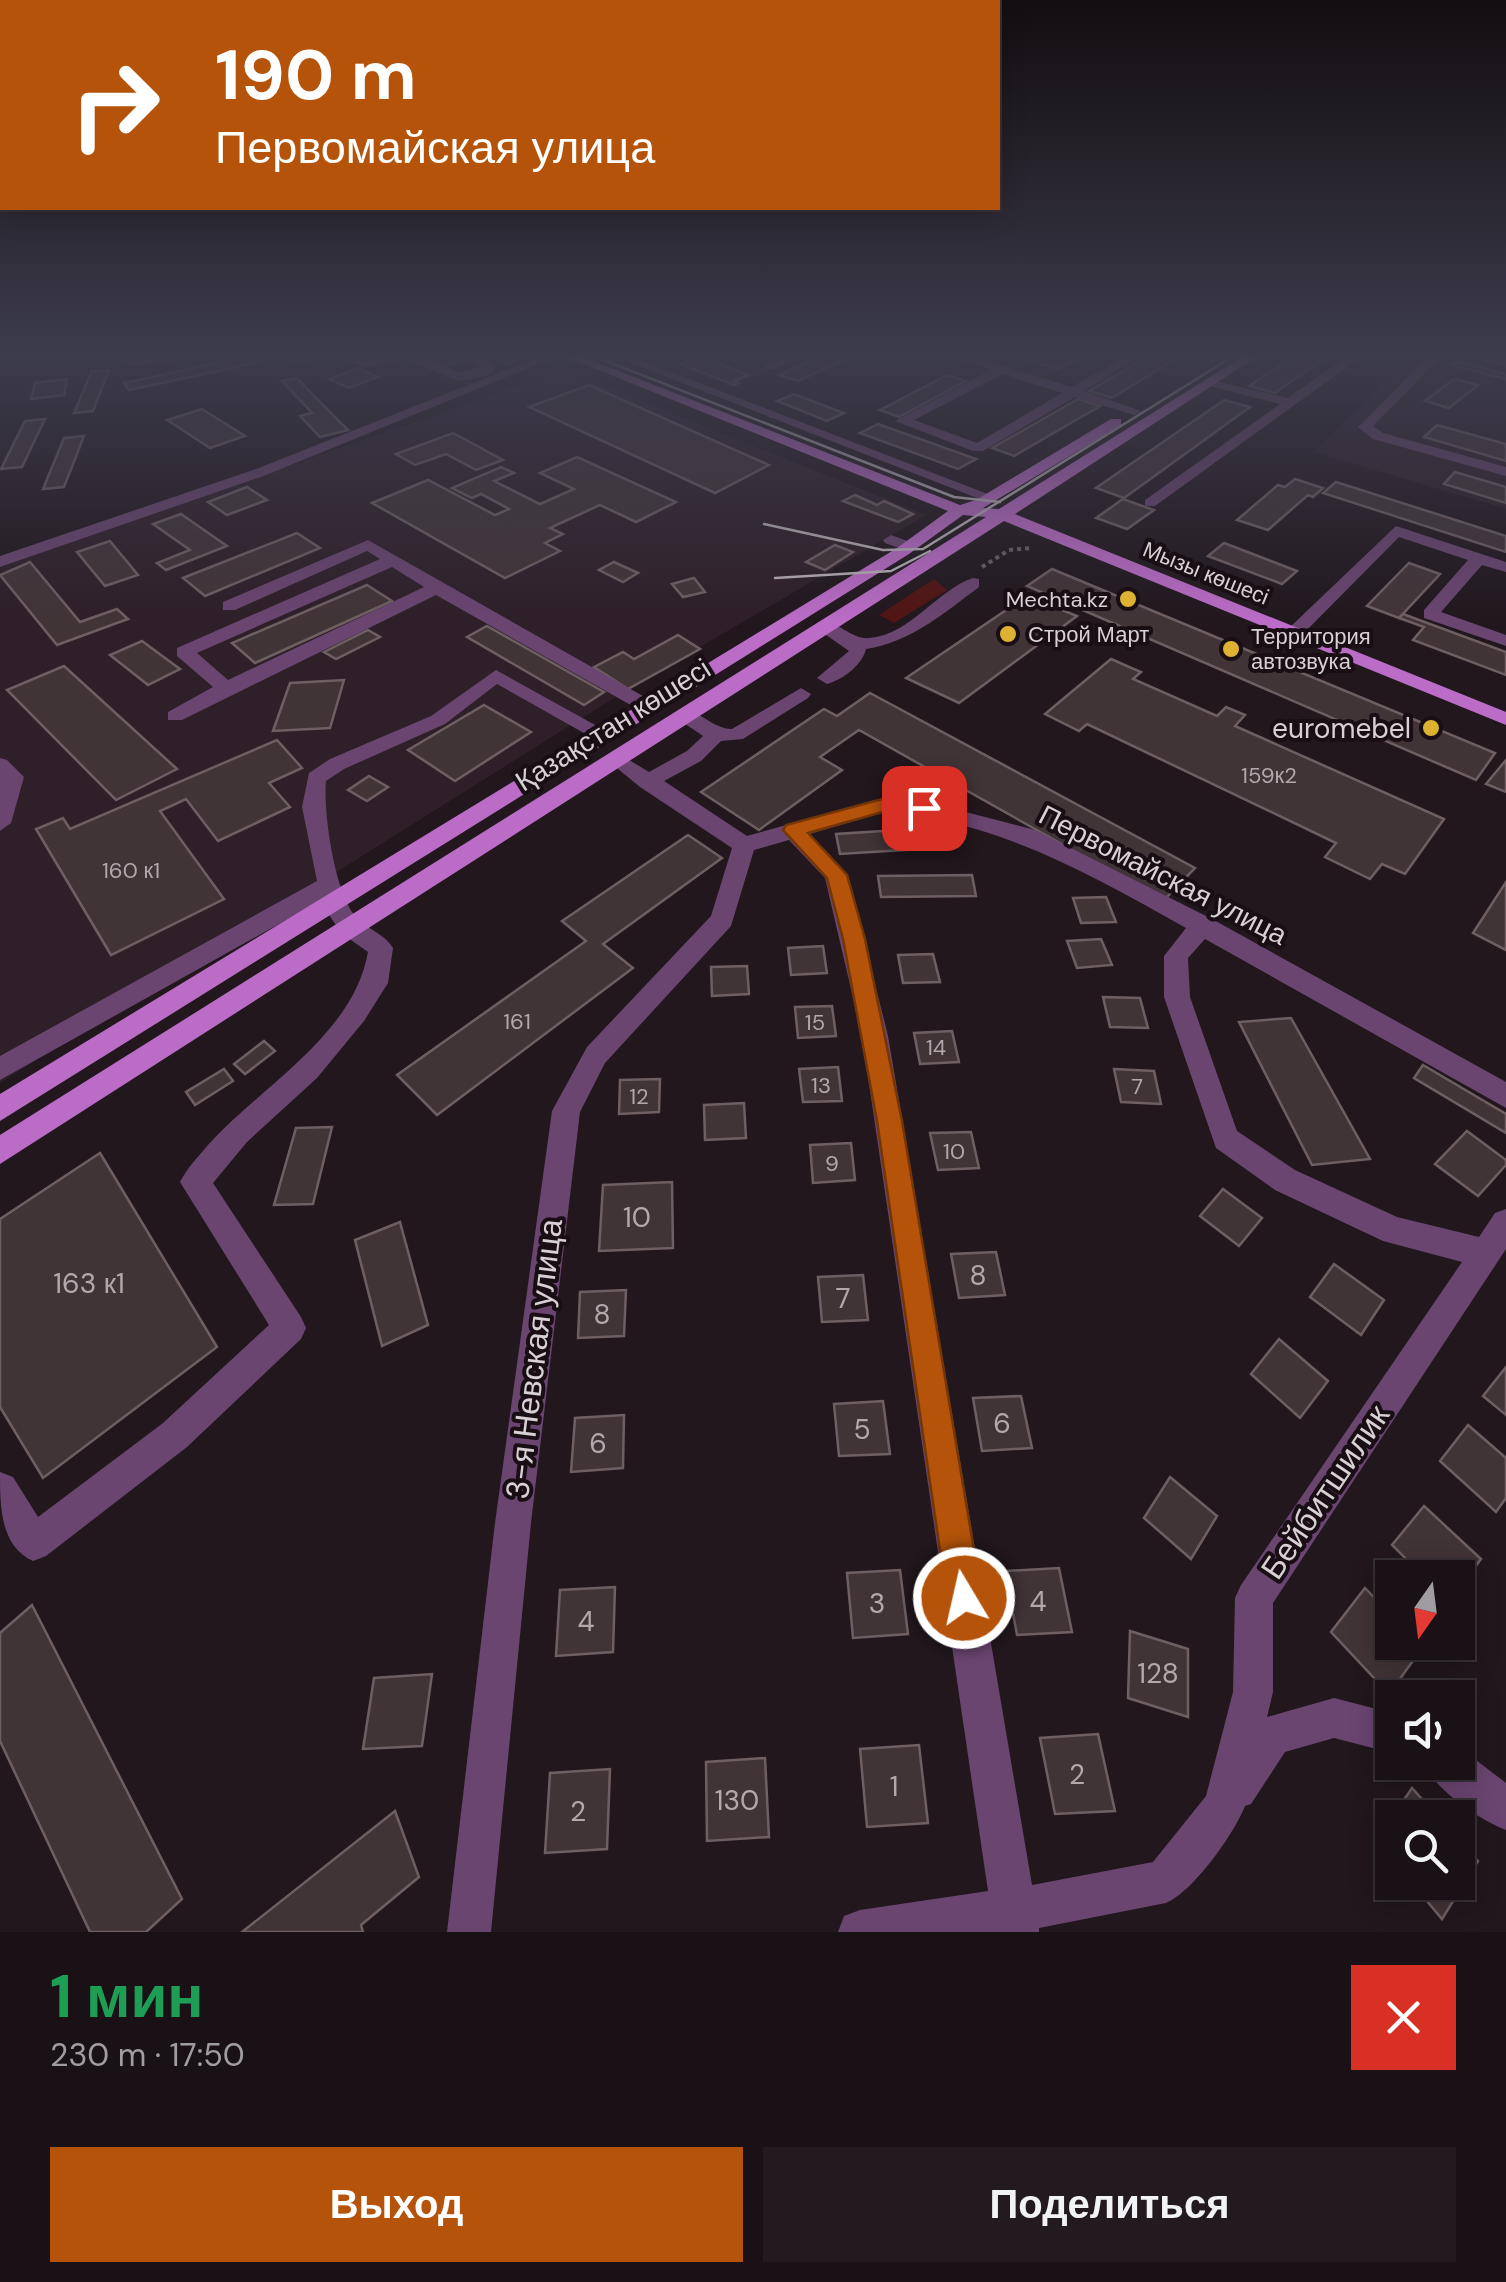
<!DOCTYPE html>
<html lang="ru">
<meta charset="utf-8">
<style>
:root{--surface:#191116;--page:#221a1f;--text:#f1f3f6;--muted:#9f9da1;--line:#373135;--accent:#b45309}
body{margin:0;font-family:"DM Sans",sans-serif;background:var(--page);color:var(--text);height:100vh;display:flex;flex-direction:column;font-size:38px;white-space:nowrap}
*{box-sizing:border-box;margin:0}
p{font-size:32px;color:var(--muted)}
.icon{flex:none;width:55px;height:55px;fill:none;stroke:currentColor;stroke-width:2;stroke-linecap:round;stroke-linejoin:round}
.map{position:relative;height:1932px;overflow:hidden}
.panel{display:flex;flex-direction:column;background:var(--surface);flex:1}
.panel>*{flex:none}
.top-card{position:absolute;left:0px;top:0px;width:1000px;height:210px;box-shadow:0 5px 25px #0003,0 0 0 2px var(--line);background:#b45309;color:#fff;overflow:hidden}
.needle{width:65px;rotate:194deg}
.fabs{position:absolute;left:1375px;top:1560px;display:grid;gap:20px}
.fabs a{display:grid;place-items:center;width:100px;height:100px;border-radius:0px;background:var(--surface);box-shadow:0 5px 25px #0003,0 0 0 2px var(--line);font-size:50px}
.pin{position:absolute;display:grid;place-items:center;width:85px;height:85px;color:#fff;margin:-42px;border-radius:20px;box-shadow:0 5px 15px #0006}
.me{position:absolute;width:110px;margin:-55px;rotate:351deg;stroke-linejoin:round;filter:drop-shadow(0 0 8px #0008)}
.turn{display:flex;align-items:center;gap:35px;height:210px;padding:0 50px;font-size:45px}
.turn .icon{width:130px;height:130px;stroke-width:2.5}
.turn b{display:block;font-size:70px;line-height:85px}
.round{display:grid;place-items:center;flex:none;width:105px;height:105px;border-radius:0px;background:var(--page)}
.overview{display:flex;align-items:center;justify-content:space-between;height:170px;padding:0 50px}
h1{font-size:60px;font-weight:800;line-height:75px;color:#1e9e55}
.button{display:flex;gap:20px;margin-top:auto;padding:20px 50px}
.button a{flex:1;height:115px;border-radius:0px;background:var(--accent);color:#fff;font-size:40px;font-weight:800;line-height:115px;text-align:center}
.button a+a{background:var(--page);color:var(--text)}
.map>svg:first-child{display:block}
</style>
<div class="map">
<svg width="1506" height="1932" viewBox="0 0 1506 1932">
<rect width="100%" height="100%" fill="#21171d"/>
<!-- built -->
<g fill="#2e1f28">
<path d="M1415,352L1506,380V509L1314,452Z"/>
<path d="M564,370L926,515L630,688L0,1083V567Z"/>
</g>
<!-- green -->
<path fill="#521413" d="M934,579L947,590L894,623L879,615Z"/>
<!-- building -->
<g fill="#413437" stroke="#6e5f62" stroke-width="2.5">
<path d="M273,352H308L318,356L296,363Z"/>
<path d="M431,352L456,362L443,367L413,354Z"/>
<path d="M478,352H533L538,354L508,364Z"/>
<path d="M830,352H861L798,381L779,375Z"/>
<path d="M1000,352H1039L1073,362L1058,369Z"/>
<path d="M1155,352L1184,354L1112,398L1089,391Z"/>
<path d="M1299,352H1334L1275,393L1249,386Z"/>
<path d="M255,355L261,362L129,390L124,383Z"/>
<path d="M705,358L749,375L734,381L739,383L734,385L680,364Z"/>
<path d="M1456,361L1506,374V379L1451,365Z"/>
<path d="M358,368L378,377L349,388L329,379Z"/>
<path d="M109,370L93,411L74,413L92,371Z"/>
<path d="M947,375L966,381L899,417L880,410Z"/>
<path d="M297,378L317,399L348,430L320,437L300,416L312,413L282,381Z"/>
<path d="M67,379L64,395L31,399L35,383Z"/>
<path d="M1454,379L1478,385L1449,408L1425,401Z"/>
<path d="M589,385L769,465L715,493L529,407Z"/>
<path d="M794,394L844,413L827,421L777,401Z"/>
<path d="M1078,399L1100,406L1014,456L992,448Z"/>
<path d="M1224,400L1250,407L1124,498L1096,488Z"/>
<path d="M202,409L245,436L210,448L167,420Z"/>
<path d="M45,419L22,467L1,469L25,421Z"/>
<path d="M878,424L976,459L958,469L860,433Z"/>
<path d="M1437,425L1506,444V461L1424,437Z"/>
<path d="M453,433L503,460L476,470L446,454L415,465L396,454Z"/>
<path d="M84,436L64,487L43,489L64,438Z"/>
<path d="M577,457L676,502L636,522L600,505L550,528L563,534L545,543L560,551L505,578L372,503L428,480L495,515L509,509L481,494L472,498L452,488L501,467L514,473L494,481L540,504L574,489L540,473Z"/>
<path d="M1455,472L1506,487V503L1444,484Z"/>
<path d="M1295,479L1323,488L1313,497L1308,495L1268,530L1237,520L1278,485L1285,487Z"/>
<path d="M1336,482L1506,536V552L1323,493Z"/>
<path d="M247,487L267,500L227,515L208,502Z"/>
<path d="M855,495L877,505L884,501L913,514L898,522L843,501Z"/>
<path d="M1123,499L1154,510L1127,529L1096,518Z"/>
<path d="M181,514L227,546L166,570L157,563L190,550L153,524Z"/>
<path d="M297,533L320,548L205,596L183,578Z"/>
<path d="M110,541L138,575L105,586L77,552Z"/>
<path d="M1224,543L1297,571L1282,584L1208,556Z"/>
<path d="M835,545L853,552L825,570L806,562Z"/>
<path d="M30,562L80,622L117,609L128,619L57,645L0,575Z"/>
<path d="M614,562L638,573L623,582L599,570Z"/>
<path d="M1409,563L1440,574L1399,618L1367,606Z"/>
<path d="M1052,569L1495,753L1476,780L1027,586Z"/>
<path d="M694,578L705,592L683,597L672,584Z"/>
<path d="M367,585L392,601L255,663L232,643Z"/>
<path d="M1027,596L1077,616L959,703L906,678Z"/>
<path d="M1403,614L1506,652V675L1413,640L1424,627L1399,618Z"/>
<path d="M487,626L604,692L584,705L467,637Z"/>
<path d="M368,630L380,637L336,659L324,652Z"/>
<path d="M678,635L700,649L628,689L594,667L623,652L634,659Z"/>
<path d="M142,641L180,669L148,685L110,655Z"/>
<path d="M1111,659L1141,672L1133,679L1217,716L1226,707L1245,715L1235,726L1444,819L1405,874L1382,864L1370,879L1325,857L1336,843L1087,724L1079,731L1045,714Z"/>
<path d="M64,666L177,769L116,800L7,690Z"/>
<path d="M344,680L330,728L273,731L290,683Z"/>
<path d="M870,693L1195,868L1163,901L859,730L820,757L842,770L759,830L701,792L824,709L837,716Z"/>
<path d="M484,705L531,732L455,781L408,750Z"/>
<path d="M277,740L302,768L269,783L290,807L218,841L186,799L160,811L224,899L111,955L36,829L63,818L70,829Z"/>
<path d="M1506,760V792L1486,784Z"/>
<path d="M369,776L388,787L367,801L348,790Z"/>
<path d="M930,828L936,848L840,854L836,834Z"/>
<path d="M688,835L722,858L603,944L633,968L437,1115L397,1075L586,941L562,921Z"/>
<path d="M972,875L976,896L881,897L878,876Z"/>
<path d="M1506,882V950L1473,933Z"/>
<path d="M1106,897L1116,922L1081,923L1073,898Z"/>
<path d="M1101,939L1112,965L1077,968L1067,941Z"/>
<path d="M823,946L827,973L791,975L788,948Z"/>
<path d="M933,954L940,982L903,983L898,955Z"/>
<path d="M747,966L749,994L712,996L711,967Z"/>
<path d="M1103,997L1140,998L1148,1028L1110,1027Z"/>
<path d="M832,1006L836,1036L798,1038L795,1007Z"/>
<path d="M1291,1018L1370,1159L1312,1165L1239,1022Z"/>
<path d="M952,1031L959,1062L920,1064L914,1033Z"/>
<path d="M264,1041L275,1051L245,1074L234,1064Z"/>
<path d="M1423,1065L1506,1114V1133L1414,1078Z"/>
<path d="M838,1067L842,1101L803,1102L799,1069Z"/>
<path d="M224,1069L233,1081L195,1105L186,1092Z"/>
<path d="M1114,1069L1154,1071L1161,1104L1121,1102Z"/>
<path d="M660,1079L659,1112L619,1114L620,1080Z"/>
<path d="M744,1103L746,1138L705,1140L704,1105Z"/>
<path d="M332,1127L313,1204L274,1205L296,1128Z"/>
<path d="M1467,1131L1506,1160V1165L1478,1196L1435,1164Z"/>
<path d="M971,1132L979,1168L938,1170L930,1133Z"/>
<path d="M851,1143L855,1180L813,1183L810,1145Z"/>
<path d="M100,1153L217,1347L43,1478L0,1407V1219Z"/>
<path d="M672,1182L673,1248L599,1251L603,1185Z"/>
<path d="M1223,1189L1262,1218L1239,1246L1200,1216Z"/>
<path d="M400,1222L428,1325L382,1346L355,1240Z"/>
<path d="M996,1252L1005,1295L959,1298L951,1254Z"/>
<path d="M1334,1264L1384,1300L1361,1335L1310,1297Z"/>
<path d="M863,1275L868,1320L822,1322L818,1277Z"/>
<path d="M626,1290L624,1336L578,1338L580,1292Z"/>
<path d="M1279,1339L1328,1381L1300,1418L1251,1374Z"/>
<path d="M1506,1367V1415L1483,1396Z"/>
<path d="M1021,1396L1032,1448L982,1451L973,1398Z"/>
<path d="M883,1401L890,1454L839,1456L834,1404Z"/>
<path d="M624,1415L623,1468L571,1472L575,1418Z"/>
<path d="M1468,1425L1506,1458V1498L1496,1512L1440,1461Z"/>
<path d="M1170,1477L1217,1516L1191,1559L1144,1518Z"/>
<path d="M1424,1506L1481,1559L1458,1591V1578H1425L1392,1545Z"/>
<path d="M1059,1568L1072,1632L1017,1635L1005,1571Z"/>
<path d="M900,1570L908,1634L853,1638L847,1573Z"/>
<path d="M615,1587L613,1652L556,1656L560,1590Z"/>
<path d="M1365,1588L1392,1616V1642H1419L1423,1647L1389,1694L1331,1632Z"/>
<path d="M32,1605L182,1899L146,1932H90L0,1741V1633Z"/>
<path d="M1130,1631L1188,1649V1717L1128,1698Z"/>
<path d="M432,1674L422,1746L363,1749L374,1678Z"/>
<path d="M1098,1734L1115,1811L1055,1814L1040,1738Z"/>
<path d="M919,1745L928,1823L867,1827L860,1749Z"/>
<path d="M765,1758L769,1837L707,1841L706,1762Z"/>
<path d="M610,1769L607,1849L545,1853L550,1773Z"/>
<path d="M1412,1788L1439,1818H1392V1862L1375,1842Z"/>
<path d="M395,1811L419,1877L361,1925L363,1932H242Z"/>
<path d="M1458,1838L1478,1861L1442,1919L1411,1882H1458Z"/>
</g>
<g fill="none" stroke-linecap="round" stroke-linejoin="round">
<!-- path -->
<path stroke="#696065" stroke-width="4" stroke-dasharray="4 4" stroke-linecap="butt" d="M982,567L1009,550L1031,548"/>
<!-- minor -->
<g fill="#6a4570" fill-rule="evenodd">
<path d="M130,352H142L140,357L233,352L131,366L125,362Z"/>
<path d="M330,352H346L366,360C414,349 412,353 460,373L481,366L454,352H470L496,365L491,375L459,381L404,359L365,368Z"/>
<path d="M552,352H568L266,475L0,567V556L256,469Z"/>
<path d="M603,352H619L998,498L985,501Z"/>
<path d="M797,352H813L772,370L762,367Z"/>
<path d="M939,352H957L1072,387L1133,352H1147L1084,391L1141,411L1134,415L1075,397L983,451H973L895,421L991,370ZM1003,374L1062,393L977,443L914,420Z"/>
<path d="M1184,352H1202L1220,359L1214,363Z"/>
<path d="M1346,352H1358L1361,357L1155,506H1145V500L1280,404L1206,385V379L1288,398L1348,356Z"/>
<path d="M1433,352H1467L1506,360V368L1446,352L1373,426L1383,433L1506,467V476L1373,439L1358,427Z"/>
<path d="M1396,526L1506,562V572L1482,565L1441,612L1506,635V646L1424,618V610L1468,560L1399,537L1300,637H1288V629Z"/>
<path d="M891,535L916,544L918,547L910,552L885,543L883,540Z"/>
<path d="M368,540L657,704L660,708L650,714L643,712L436,595L182,720H168V712L213,687L177,656V648L380,559L367,551L235,610H223V602ZM392,567L424,587L228,680L197,653Z"/>
<path d="M973,578L979,579V587C944,613 911,642 866,649C862,665 844,679 827,684L817,678L849,651L819,630V622C838,619 850,640 870,638C911,634 937,590 973,578Z"/>
<path d="M496,670L615,736L605,742L598,741L497,684L445,724L344,769L326,781C323,813 335,896 357,918C368,930 385,934 393,948L388,983L364,1021L317,1078L247,1142L213,1183L301,1317L306,1328L301,1339L187,1447L46,1556L33,1561C0,1546 0,1506 0,1472L13,1477L38,1517L163,1423L269,1325L180,1182C187,1168 198,1157 208,1145C262,1085 353,1036 368,952L341,933L320,901L0,1080V1056L317,881L302,807L309,773L330,759L431,716Z"/>
<path d="M801,688L811,694L808,698L743,739L721,741L701,761L664,781L747,836L886,797L923,801L1035,830L1212,919L1506,1082V1108L1205,939L1188,958L1190,997L1237,1131L1295,1170L1397,1217L1479,1237L1495,1213L1506,1209V1249L1273,1603V1692L1267,1717L1334,1698L1392,1713V1753L1334,1738L1285,1752L1251,1804L1245,1806C1234,1834 1193,1892 1166,1903L1039,1928V1932H838L844,1916L860,1910L988,1891L862,1036L825,878L789,840L754,850L731,926L605,1063L580,1112L531,1523L491,1932H447L495,1523L552,1111L587,1047L711,916L732,848L640,787L606,759L616,752L649,772L687,751L703,736L678,719V711C699,707 711,729 732,729ZM886,811C1003,824 1086,872 1186,928L1164,956V997L1216,1148L1275,1190L1383,1241L1462,1262L1241,1585L1235,1598L1233,1692L1206,1796L1153,1862L1032,1885L888,1036L848,875L810,834Z"/>
<path d="M0,758L7,760L24,777L11,823L0,831Z"/>
<path d="M1459,1747L1506,1783V1830C1478,1819 1435,1790 1423,1762H1458Z"/>
</g>
<!-- major -->
<path fill="#bb6cc7" fill-rule="evenodd" d="M554,352H570L960,505L976,500L1111,419H1121V425L983,508L999,509L1250,352H1264L1015,514L1506,712V725L1004,521L0,1164V1135L986,517L963,515L909,554L0,1121V1094L897,548L948,511Z"/>
<!-- tram -->
<g stroke="#bab3b7" stroke-width="2.5">
<path d="M583,352L954,497L1000,502"/>
<path d="M764,524L883,550L923,549L1240,352"/>
<path d="M775,578L891,571L930,551"/>
</g>
</g>
<!-- sky -->
<linearGradient id="sky" x2="0" y2="1"><stop stop-color="#120d10"/><stop offset="0.57" stop-color="#3d3c4c"/><stop offset="1" stop-color="#3d3c4c" stop-opacity="0"/></linearGradient>
<rect width="1506" height="622" fill="url(#sky)"/>
<!-- route -->
<path fill="#b45309" stroke="#753606" stroke-width="2.5" d="M886,798L924,801L933,808L924,814L886,811L808,833L847,875L865,939L902,1121L982,1598L976,1610L964,1615L952,1610L947,1598L877,1121L843,939L827,878L783,830L786,825Z"/>
<!-- markers -->
<g fill="#ddb233" stroke="#180e14" stroke-width="4">
<circle cx="1128" cy="599" r="10"/>
<circle cx="1008" cy="634" r="10"/>
<circle cx="1231" cy="649" r="10"/>
<circle cx="1431" cy="728" r="10"/>
</g>
<g text-anchor="middle" dominant-baseline="central" stroke-width="8" stroke-linejoin="round" paint-order="stroke">
<!-- far-street labels -->
<g font-size="22" fill="#d7d0d4" stroke="#180e14">
<text transform="translate(1206 573) rotate(22)">Мызы көшесі</text>
</g>
<!-- far-poi labels -->
<g font-size="22" fill="#d7d0d4" stroke="#180e14" text-anchor="start">
<text x="1108" y="599" text-anchor="end">Mechta.kz</text>
<text x="1028" y="634">Строй Март</text>
<text x="1251" y="636">Территория<tspan x="1251" dy="25">автозвука</tspan></text>
</g>
<!-- number labels -->
<g font-size="22" fill="#b2a9ad">
<text x="1269" y="775">159к2</text>
<text x="131" y="870">160 к1</text>
<text x="517" y="1021">161</text>
<text x="815" y="1022">15</text>
<text x="936" y="1047">14</text>
<text x="821" y="1085">13</text>
<text x="1137" y="1086">7</text>
<text x="639" y="1096">12</text>
<text x="954" y="1151">10</text>
<text x="832" y="1163">9</text>
</g>
<!-- street labels -->
<g font-size="28" fill="#d7d0d4" stroke="#180e14">
<text transform="translate(613 725) rotate(-32)">Қазақстан көшесі</text>
<text transform="translate(1163 875) rotate(27)">Первомайская улица</text>
</g>
<!-- poi labels -->
<g font-size="28" fill="#d7d0d4" stroke="#180e14" text-anchor="end">
<text x="1411" y="728">euromebel</text>
</g>
<!-- near-number labels -->
<g font-size="28" fill="#b2a9ad">
<text x="637" y="1217">10</text>
<text x="978" y="1275">8</text>
<text x="89" y="1283">163 к1</text>
<text x="843" y="1298">7</text>
<text x="602" y="1314">8</text>
<text x="1002" y="1423">6</text>
<text x="862" y="1429">5</text>
<text x="598" y="1443">6</text>
<text x="1038" y="1601">4</text>
<text x="877" y="1603">3</text>
<text x="586" y="1621">4</text>
<text x="1158" y="1673">128</text>
<text x="1077" y="1774">2</text>
<text x="894" y="1786">1</text>
<text x="737" y="1800">130</text>
<text x="578" y="1811">2</text>
</g>
<!-- near-street labels -->
<g font-size="32" fill="#d7d0d4" stroke="#180e14">
<text transform="translate(534 1359) rotate(-83)">3-я Невская улица</text>
<text transform="translate(1325 1492) rotate(-56)">Бейбитшилик</text>
</g>
</g>
</svg>
<div class="fabs">
<a><svg class="needle" viewBox="-14 -14 28 28"><path d="M0-13l5 13h-10z" fill="#e53935"/><path d="M0 13l5-13h-10z" fill="#9f9da1"/></svg></a>
<a><svg class="icon" aria-label="sound" viewBox="0 0 24 24"><path d="M4 9h4l5-4v14l-5-4H4zM17 9q2 3 0 6"/></svg></a>
<a><svg class="icon" aria-label="search" viewBox="0 0 24 24"><circle cx="10" cy="10" r="6"/><path d="M15 15l6 6"/></svg></a>
</div>
<div class="pin" style="left:924px;top:808px;background:#d93025"><svg class="icon" aria-label="arrive" viewBox="0 0 24 24"><path d="M6 21V4h12l-3 4 3 4H6"/></svg></div>
<svg class="me" style="left:964px;top:1598px" viewBox="-20 -20 40 40"><circle r="17" fill="#b45309" stroke="#fff" stroke-width="3"/><path d="M0-11L8 9 0 5-8 9z" fill="#fff"/></svg>
<div class="top-card">
<div class="turn"><svg class="icon" aria-label="right" viewBox="0 0 24 24"><path d="M7 20v-9h11M14 6l5 5-5 5"/></svg><div><b>190 m</b>Первомайская улица</div></div>
</div>
</div>
<section class="panel">
<div class="overview"><div><h1>1 мин</h1><p>230 m · 17:50</p></div><a class="round" style="background:#d93025;color:#fff"><svg class="icon" aria-label="close" viewBox="0 0 24 24"><path d="M6 6l12 12M18 6L6 18"/></svg></a></div>
<div class="button"><a>Выход</a><a>Поделиться</a></div>
</section>
